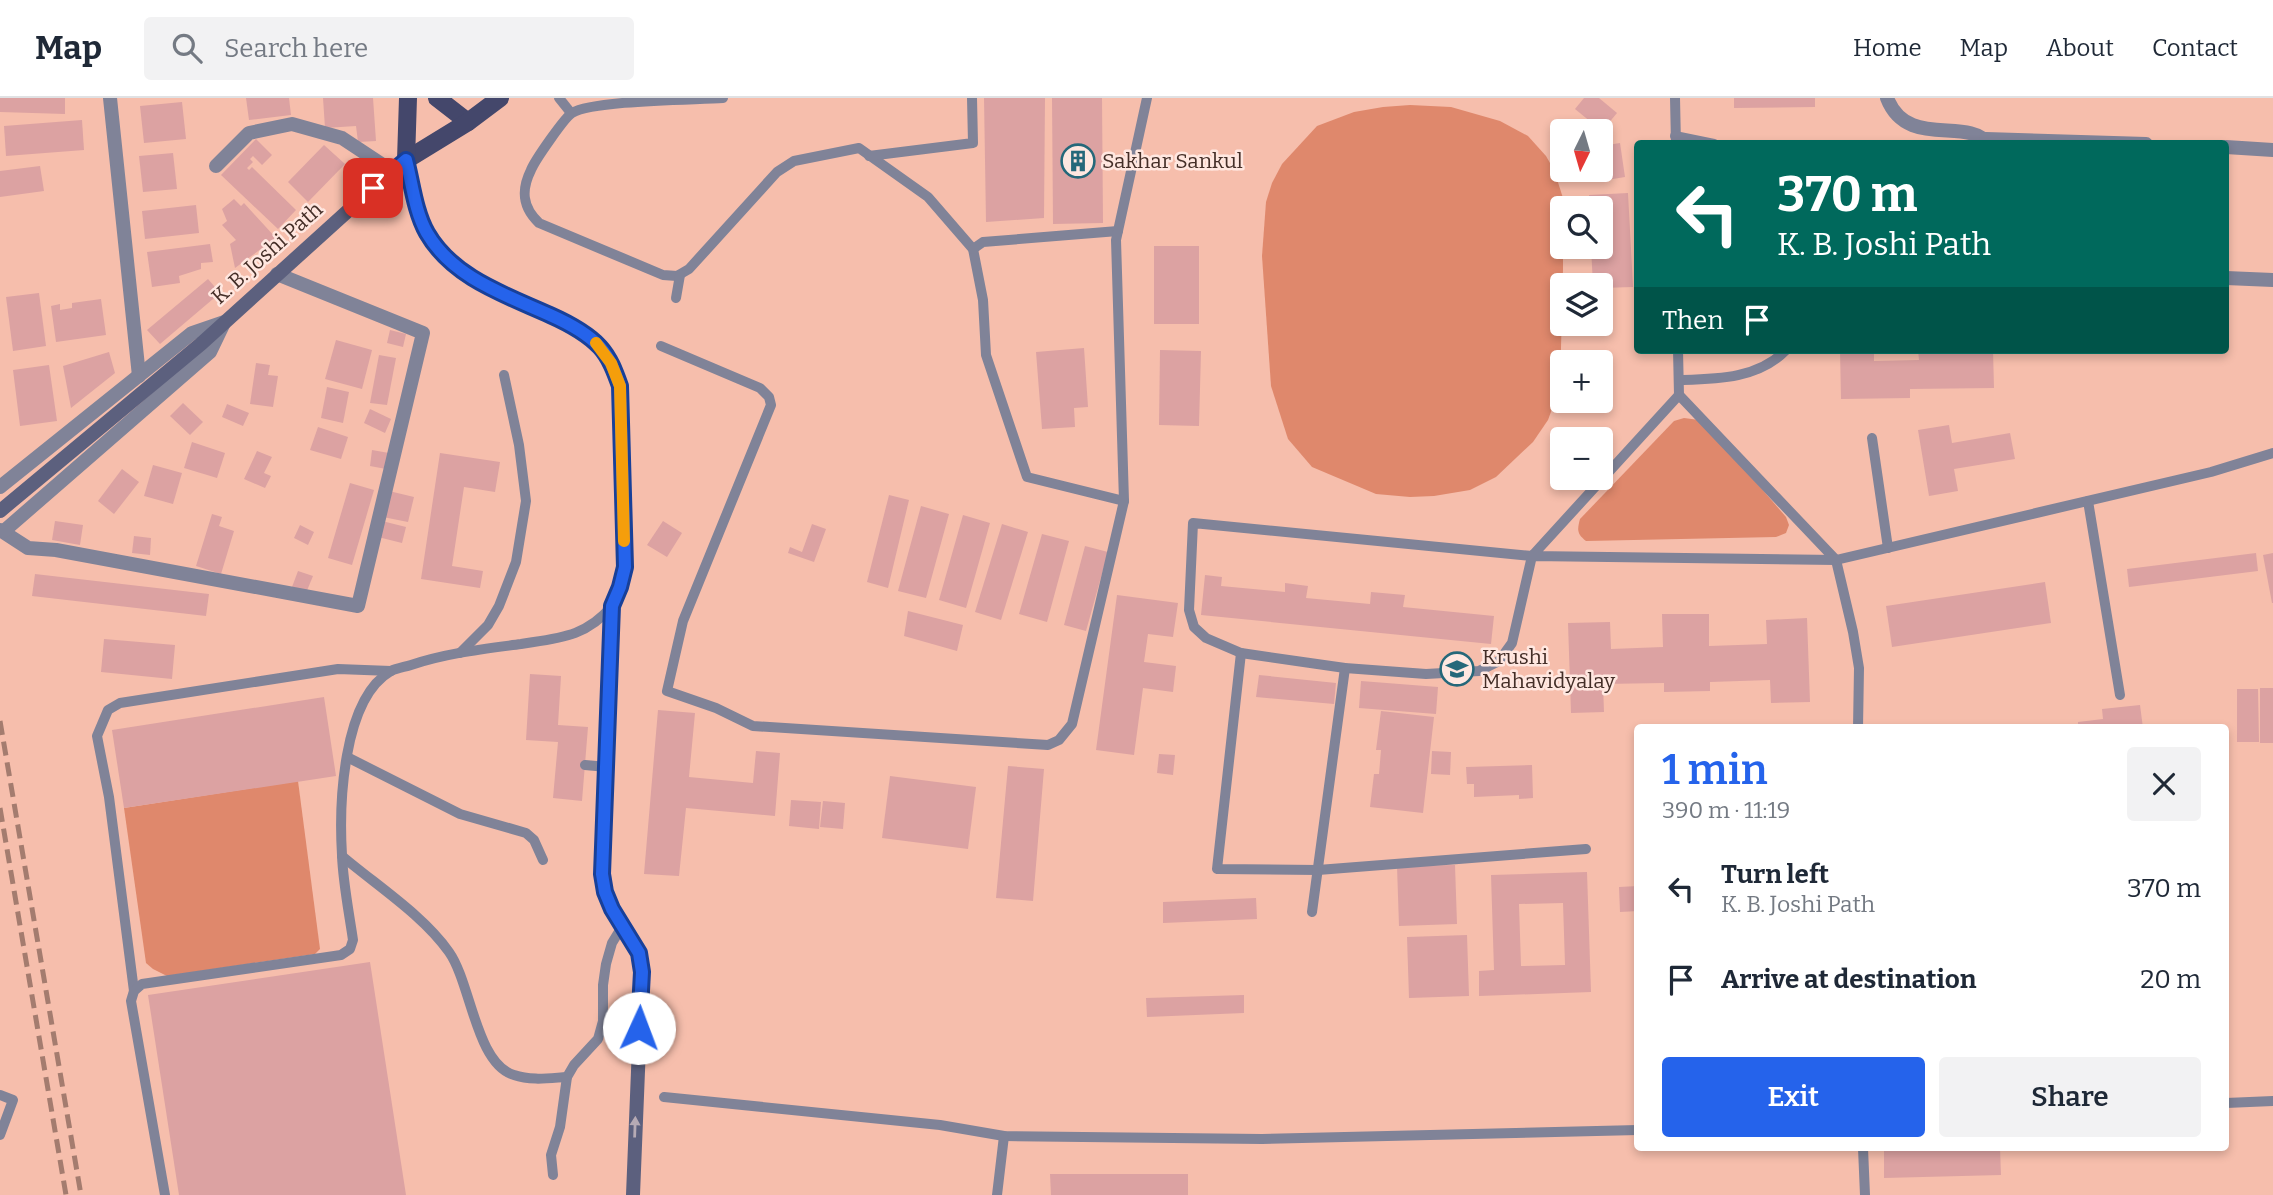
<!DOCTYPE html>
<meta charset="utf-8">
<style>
:root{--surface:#fff;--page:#f2f2f3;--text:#1f2937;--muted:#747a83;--line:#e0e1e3;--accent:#2563eb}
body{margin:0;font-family:Bitter,serif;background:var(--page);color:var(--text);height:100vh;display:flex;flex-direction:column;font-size:26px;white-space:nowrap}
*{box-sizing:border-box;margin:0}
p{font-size:23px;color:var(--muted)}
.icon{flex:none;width:38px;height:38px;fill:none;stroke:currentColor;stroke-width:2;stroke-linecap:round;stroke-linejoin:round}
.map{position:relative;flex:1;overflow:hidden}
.panel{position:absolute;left:1634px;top:626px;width:595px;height:427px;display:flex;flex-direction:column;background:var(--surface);border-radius:7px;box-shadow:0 4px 10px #0003}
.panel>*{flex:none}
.guide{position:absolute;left:1634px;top:42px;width:595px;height:214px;border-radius:7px;box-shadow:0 4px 10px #0003;background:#00695c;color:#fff;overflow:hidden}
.needle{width:46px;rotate:185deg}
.controls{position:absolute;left:1550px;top:21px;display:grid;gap:14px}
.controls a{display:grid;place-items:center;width:63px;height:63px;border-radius:7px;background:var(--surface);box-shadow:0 4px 10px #0003;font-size:35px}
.pin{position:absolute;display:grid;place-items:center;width:60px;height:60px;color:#fff;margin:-30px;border-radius:14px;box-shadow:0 4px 10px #0006}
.me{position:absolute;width:77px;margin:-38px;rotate:2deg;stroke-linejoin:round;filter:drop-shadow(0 0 5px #0008)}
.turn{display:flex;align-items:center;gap:24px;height:147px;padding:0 28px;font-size:32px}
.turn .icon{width:91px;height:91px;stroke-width:2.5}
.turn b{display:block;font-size:49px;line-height:60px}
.then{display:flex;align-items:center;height:66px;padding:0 28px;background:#0003;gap:14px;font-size:26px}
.round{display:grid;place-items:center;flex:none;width:74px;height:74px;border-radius:7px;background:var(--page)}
.head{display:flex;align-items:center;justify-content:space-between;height:119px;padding:0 28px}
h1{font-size:42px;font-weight:600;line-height:52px;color:var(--accent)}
.button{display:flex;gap:14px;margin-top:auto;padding:14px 28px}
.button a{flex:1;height:80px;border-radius:7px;background:var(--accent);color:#fff;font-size:28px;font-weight:600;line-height:80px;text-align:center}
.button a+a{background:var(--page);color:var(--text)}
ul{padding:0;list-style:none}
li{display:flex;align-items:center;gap:21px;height:91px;padding:0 28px}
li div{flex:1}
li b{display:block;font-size:26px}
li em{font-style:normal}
header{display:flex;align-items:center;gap:42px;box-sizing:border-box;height:98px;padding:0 35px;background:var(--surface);border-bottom:2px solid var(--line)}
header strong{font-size:33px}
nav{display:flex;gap:38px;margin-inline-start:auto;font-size:24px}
.search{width:490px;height:63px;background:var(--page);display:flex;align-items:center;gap:18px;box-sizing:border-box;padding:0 24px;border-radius:7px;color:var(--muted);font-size:26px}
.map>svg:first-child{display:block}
</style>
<header>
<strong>Map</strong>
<div class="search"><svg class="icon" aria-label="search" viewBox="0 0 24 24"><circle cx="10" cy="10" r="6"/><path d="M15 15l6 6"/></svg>Search here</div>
<nav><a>Home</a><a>Map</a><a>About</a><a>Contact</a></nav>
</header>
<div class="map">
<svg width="2273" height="1097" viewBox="0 0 2273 1097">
<rect width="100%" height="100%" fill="#f6beac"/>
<!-- green -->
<g fill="#df886c">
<path d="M1410,7L1451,9L1500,23L1528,38L1546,58L1554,72L1563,100V171L1560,289L1548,322L1533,344L1496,379L1470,392L1434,398L1410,399L1376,396L1312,369L1288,341L1271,288L1262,158L1266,104L1272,85L1282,66L1317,28L1354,14L1383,9Z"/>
<path d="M1684,320L1699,322L1712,333L1786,419L1789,427L1786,435L1776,439L1586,443C1577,436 1577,432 1580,421L1674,323Z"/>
<path d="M298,683L320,851L315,856L167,878L153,871L146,865L124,710Z"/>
</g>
<!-- building -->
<g fill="#dca2a2" fill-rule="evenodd">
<path d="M0,0H65V16L0,14Z"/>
<path d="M246,0H289L291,17L249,22Z"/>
<path d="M323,0H373L376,43L358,44L356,28L325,30Z"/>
<path d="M984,0H1045L1044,120L986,124Z"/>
<path d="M1052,0H1102L1103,125L1053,126Z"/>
<path d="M1584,0H1599L1617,15L1602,33L1575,11Z"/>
<path d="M1734,0H1815V9L1734,10Z"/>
<path d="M182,4L186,41L144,45L140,8Z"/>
<path d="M82,22L84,52L6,58L4,28Z"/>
<path d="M256,41L272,57L262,67L253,58L250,61L253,64L247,70L249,72L252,69L296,112L278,131L221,77Z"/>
<path d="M1620,45L1625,79L1601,83V48Z"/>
<path d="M324,47L345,66L308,104L288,84Z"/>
<path d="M173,55L177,91L143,94L139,58Z"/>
<path d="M40,68L44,93L0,99V73Z"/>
<path d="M1628,95L1633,189L1601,190V187H1593L1591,149H1601V110H1589V97Z"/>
<path d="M234,101L241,108L244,105L276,140L235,170L230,146L236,142L222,127L227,123L222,111Z"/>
<path d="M196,107L199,135L145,141L142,113Z"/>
<path d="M210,146L213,164L201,165V171L179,178L180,185L152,189L147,154Z"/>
<rect x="1154" y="148" width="45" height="78"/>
<path d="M208,181L220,195L160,246L147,232Z"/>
<path d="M39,195L46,248L13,253L6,199Z"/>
<path d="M101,201L106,237L56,244L51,208L60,206V212L72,210V205Z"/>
<path d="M390,232L406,236L403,249L387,245Z"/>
<path d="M336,242L372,252L362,291L325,281Z"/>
<path d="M1084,250L1088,309L1074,310L1075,329L1042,331L1036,254Z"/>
<path d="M1160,252L1201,253L1199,328L1159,327Z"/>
<path d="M1840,252H1874V263L1919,262L1918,252H1993L1994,290L1910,291V300L1841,301Z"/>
<path d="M109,254L115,275L71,310L63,268Z"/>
<path d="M379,257L396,260L387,307L370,305Z"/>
<path d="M256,265L270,267L268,277L278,278L273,309L250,306Z"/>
<path d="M49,267L57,323L20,328L13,272Z"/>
<path d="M327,289L349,294L343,325L321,320Z"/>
<path d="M183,305L203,324L190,337L170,318Z"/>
<path d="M227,306L249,315L243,328L222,319Z"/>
<path d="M370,311L391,321L385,335L364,325Z"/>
<path d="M1949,327L1952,345L2010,335L2015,361L1954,371L1958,393L1929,398L1918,332Z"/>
<path d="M318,329L348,339L341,361L310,352Z"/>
<path d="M192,344L225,355L217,380L184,370Z"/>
<path d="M372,352L389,355L386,371L370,368Z"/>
<path d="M257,353L272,359L264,375L271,378L265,390L244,381Z"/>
<path d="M440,355L500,364L495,394L464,389L452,468L483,473L480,490L421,481Z"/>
<path d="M153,367L182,375L173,406L144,398Z"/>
<path d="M122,371L139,384L114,416L98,403Z"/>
<path d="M350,385L374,392L352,467L328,460Z"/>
<path d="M389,393L414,399L408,424L383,419Z"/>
<path d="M889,397L909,402L888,490L867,484Z"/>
<path d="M921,408L949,416L926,500L898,493Z"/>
<path d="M212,416L222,419L219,428L234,433L221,476L196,468Z"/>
<path d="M963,417L990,425L966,510L939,502Z"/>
<path d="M55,423L83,427L80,447L52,442Z"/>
<path d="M382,423L406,429L402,445L378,439Z"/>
<path d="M663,423L682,435L667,459L647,447Z"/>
<path d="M812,426L826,431L814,464L788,455L790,449L802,454Z"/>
<path d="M1002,426L1028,434L1001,522L975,514Z"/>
<path d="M300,427L314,434L308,447L294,440Z"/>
<path d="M1042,436L1069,443L1047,524L1019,516Z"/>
<path d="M134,438L151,440L150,457L132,455Z"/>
<path d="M1085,448L1108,454L1086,533L1064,527Z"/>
<path d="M2256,455L2258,473L2129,489L2127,471Z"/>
<path d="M2273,455V505H2272L2263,457Z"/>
<path d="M298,473L313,478L306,495L292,489Z"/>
<path d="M35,476L209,496L206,518L32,498Z"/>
<path d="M1205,477L1222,479L1221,488L1285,494V485L1308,488L1306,500L1370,506L1371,494L1405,497L1403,509L1494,518L1491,546L1201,517Z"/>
<path d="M2045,484L2051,525L1892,549L1886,508Z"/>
<path d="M1117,497L1178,505L1173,539L1148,536L1144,564L1176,568L1173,594L1143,590L1134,657L1096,652Z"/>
<path d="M908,513L963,527L957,553L904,538Z"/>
<path d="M1662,516H1709V548L1767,546L1766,522L1807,520L1810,604L1771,605L1770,582L1710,584V593L1664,594V585L1603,586L1604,614L1571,615L1568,525L1610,524L1611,551L1663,549Z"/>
<path d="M104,541L175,547L172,581L101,574Z"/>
<path d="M530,576L561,578L558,627L588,629L582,703L553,700L558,644L526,642Z"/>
<path d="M1259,577L1336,585L1334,606L1256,599Z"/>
<path d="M1361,583L1438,589L1436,616L1359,610Z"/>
<rect x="2260" y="590" width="13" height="55"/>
<path d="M2237,591H2258L2259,644H2237Z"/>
<path d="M324,599L336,678L124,710L112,632Z"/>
<path d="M2140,607L2143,630H2078V624L2103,621L2102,611Z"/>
<path d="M658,612L695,615L689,679L753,685L756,653L780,655L775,718L686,710L679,778L644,776Z"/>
<path d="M1381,613L1434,619L1423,715L1370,709L1374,676H1379L1381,652H1376Z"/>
<path d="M1432,653L1451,654L1450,677L1431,676Z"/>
<path d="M1159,656L1175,657L1173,677L1157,675Z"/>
<path d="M1532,667L1533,700L1519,701V697L1474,699V686H1467L1466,669Z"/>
<path d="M1008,668L1044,671L1033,803L996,800Z"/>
<path d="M890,678L976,689L968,751L882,740Z"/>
<path d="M791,702L821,704L819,731L789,728Z"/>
<path d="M823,703L845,705L843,731L820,729Z"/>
<path d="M1455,767L1457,826L1399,828L1397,768Z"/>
<path d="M1587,774L1591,894L1479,898V873L1494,872L1491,777ZM1563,805L1565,867L1521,868L1519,806Z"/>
<path d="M1638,788V813L1620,814L1619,789Z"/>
<path d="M1256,800L1257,821L1163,825V804Z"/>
<path d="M1467,837L1469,898L1409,900L1407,839Z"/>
<path d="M370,864L406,1097H179L148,897Z"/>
<path d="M1244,897V915L1147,919L1146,900Z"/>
<path d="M1884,1050H2000L2001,1077L1884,1080Z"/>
<path d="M1050,1076H1188V1097H1051Z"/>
</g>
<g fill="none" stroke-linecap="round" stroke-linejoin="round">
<!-- lane -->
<g stroke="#808398" stroke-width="10">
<path d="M559,0L571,15"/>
<path d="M723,0C693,2 594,2 572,15C565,19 535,62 531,72C521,92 522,109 539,125L663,177L677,178L689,171L777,74L794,63L859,50L928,99L973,151L983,202L986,257L1027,379L1124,403"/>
<path d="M1675,0L1676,46"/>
<path d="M1675,38L1714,46"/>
<path d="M869,58L973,45L972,0"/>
<path d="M973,151L983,144L1118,133"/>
<path d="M676,200L680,177"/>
<path d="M661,248L760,290L769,299L771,307L683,523L667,593L716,610L753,628L1048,647L1059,642L1072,626L1124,403L1116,142L1147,0"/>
<path d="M1678,252L1679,297L1836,462L1853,534L1859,570L1858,630"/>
<path d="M1679,282C1716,281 1758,281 1786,252"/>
<path d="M1679,297L1532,458L1512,545L1499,563L1479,573L1426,576L1345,570L1241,555L1206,540L1194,529L1189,512L1193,425L1532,458L1836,462L2211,374L2273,355"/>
<path d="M1872,340L1888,450"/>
<path d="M2088,403L2120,597"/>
<path d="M460,555L488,527L499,508L516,464L526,403L519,347L504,277"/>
<path d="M1241,555L1217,771L1318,772L1586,751"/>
<path d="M347,659L460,716L526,735L534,742L543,762"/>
<path d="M585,667L607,669"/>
<path d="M342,758C376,787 423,817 449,854C471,885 476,966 514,977C531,983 550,980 567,979"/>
<path d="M1312,814L1345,570"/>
<path d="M134,893L109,699L97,638L108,612L120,605L338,571L391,573"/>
<path d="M0,997L13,1002L0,1037"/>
<path d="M664,999L940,1027L1004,1038L1262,1041L1638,1032"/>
<path d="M2226,1005L2273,1003"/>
<path d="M1863,1050L1865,1097"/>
<path d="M553,1077L551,1057L560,1029L567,979L574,967L598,941L603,923V887L606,866L612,845L623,827"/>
<path d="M165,1097L131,903L134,893L142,886L341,857L350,851L353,842C349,814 343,785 342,757C339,708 342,601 391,573C397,570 405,569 411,567C447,555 484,551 521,546C559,540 586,539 612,508"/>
<path d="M997,1097L1004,1038"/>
</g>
<!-- street -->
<g stroke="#808398" stroke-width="14">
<path d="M110,0L139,278"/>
<path d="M1887,0C1907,52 1968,18 1988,46"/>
<path d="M1986,41L2146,46"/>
<path d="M2226,49L2273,52"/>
<path d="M216,68L249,35L292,26L342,40L392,73"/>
<path d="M2226,180L2273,182"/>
<path d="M0,389L192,235L224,224"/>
<path d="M0,432L28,450L56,452L358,508L423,235L277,176"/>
<path d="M4,433L210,254L223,227"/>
</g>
<!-- secondary -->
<path stroke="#5c607e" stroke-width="14" d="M0,413L202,245L392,73L406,62C412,85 415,114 427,135C452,180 506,197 550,218C568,225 587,235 600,249C610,260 615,274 620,288L625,469L620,489L612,508L607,669L602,776L605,794L612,811L639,855L642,874L633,1097"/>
<!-- primary -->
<g stroke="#44476b" stroke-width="18">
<path d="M437,0L468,24"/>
<path d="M406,62L468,24L500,0"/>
<path d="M406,62L408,0"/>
</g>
<!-- rail -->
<g stroke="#a47c6f" stroke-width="5" stroke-dasharray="14 7" stroke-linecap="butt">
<path d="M0,623L81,1097"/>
<path d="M0,710L66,1097"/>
</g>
</g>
<!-- one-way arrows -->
<defs><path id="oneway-solid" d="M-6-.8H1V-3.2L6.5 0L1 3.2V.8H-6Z" transform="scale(1.75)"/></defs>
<use fill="#b6aab4" href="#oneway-solid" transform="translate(635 1029) rotate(-88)"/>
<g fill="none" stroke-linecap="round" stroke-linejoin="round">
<defs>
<path id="route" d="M373,90L406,62C412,85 415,114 427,135C453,180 506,197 550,217C568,225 587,235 600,249C610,260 615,274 620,288L625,469L620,489L612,508L602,776L605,794L612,811L639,855L642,874L639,930"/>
</defs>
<!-- route casing -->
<use href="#route" stroke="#184099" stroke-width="18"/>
<!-- route -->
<use href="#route" stroke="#2563eb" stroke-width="12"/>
<!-- slow -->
<path stroke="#f59e0b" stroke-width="12" d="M596,245L611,265L620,288L624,443"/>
</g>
<!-- icons -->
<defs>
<symbol id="building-ring" viewBox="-11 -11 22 22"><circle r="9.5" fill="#ffe7e0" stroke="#25687a" stroke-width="1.5"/><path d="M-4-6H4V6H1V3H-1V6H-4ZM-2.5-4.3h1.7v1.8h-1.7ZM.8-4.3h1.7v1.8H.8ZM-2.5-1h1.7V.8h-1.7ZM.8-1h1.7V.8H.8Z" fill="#25687a"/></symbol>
<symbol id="university-ring" viewBox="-11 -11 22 22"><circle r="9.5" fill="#ffe7e0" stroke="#25687a" stroke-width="1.5"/><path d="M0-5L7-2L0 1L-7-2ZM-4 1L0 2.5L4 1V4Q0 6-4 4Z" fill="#25687a"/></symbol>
</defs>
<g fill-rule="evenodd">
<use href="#building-ring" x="1059" y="44" width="38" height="38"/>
<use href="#university-ring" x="1438" y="552" width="38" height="38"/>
</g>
<g text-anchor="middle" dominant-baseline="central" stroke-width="5" stroke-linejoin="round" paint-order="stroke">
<!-- poi labels -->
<g font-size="21" fill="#442e27" stroke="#ffe7e0" text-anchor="start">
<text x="1102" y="63">Sakhar Sankul</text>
<text x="1482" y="559">Krushi<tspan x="1482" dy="24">Mahavidyalay</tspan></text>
</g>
<!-- street labels -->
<g font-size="21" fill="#442e27" stroke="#ffe7e0">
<text transform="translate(267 155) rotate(-42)">K. B. Joshi Path</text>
</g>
</g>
</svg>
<div class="controls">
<a><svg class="needle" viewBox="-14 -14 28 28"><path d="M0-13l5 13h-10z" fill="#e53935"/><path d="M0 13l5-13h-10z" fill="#747a83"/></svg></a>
<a><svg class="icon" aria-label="search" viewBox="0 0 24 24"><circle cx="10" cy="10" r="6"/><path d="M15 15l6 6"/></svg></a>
<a><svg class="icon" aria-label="layers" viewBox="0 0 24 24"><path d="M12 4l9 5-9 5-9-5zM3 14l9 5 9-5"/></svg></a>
<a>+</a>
<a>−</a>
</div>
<div class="pin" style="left:373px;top:90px;background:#d93025"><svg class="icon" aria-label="arrive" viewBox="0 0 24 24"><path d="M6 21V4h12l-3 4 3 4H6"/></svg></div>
<svg class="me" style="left:639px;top:930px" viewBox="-20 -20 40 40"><circle r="19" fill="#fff"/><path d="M0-13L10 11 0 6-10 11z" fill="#2563eb"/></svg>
<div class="guide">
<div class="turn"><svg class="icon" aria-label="left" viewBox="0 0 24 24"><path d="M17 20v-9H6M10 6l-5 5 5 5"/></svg><div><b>370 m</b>K. B. Joshi Path</div></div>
<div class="then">Then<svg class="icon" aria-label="arrive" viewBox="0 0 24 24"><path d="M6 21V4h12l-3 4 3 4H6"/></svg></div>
</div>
<section class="panel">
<div class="head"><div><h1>1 min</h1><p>390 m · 11:19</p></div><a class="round"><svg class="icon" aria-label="close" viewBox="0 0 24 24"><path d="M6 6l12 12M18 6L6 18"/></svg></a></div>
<ul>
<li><svg class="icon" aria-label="left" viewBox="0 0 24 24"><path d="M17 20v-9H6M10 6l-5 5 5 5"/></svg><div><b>Turn left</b><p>K. B. Joshi Path</p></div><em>370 m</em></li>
<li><svg class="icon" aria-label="arrive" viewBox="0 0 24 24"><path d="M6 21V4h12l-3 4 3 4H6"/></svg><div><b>Arrive at destination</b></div><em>20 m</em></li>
</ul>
<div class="button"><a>Exit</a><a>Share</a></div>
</section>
</div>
